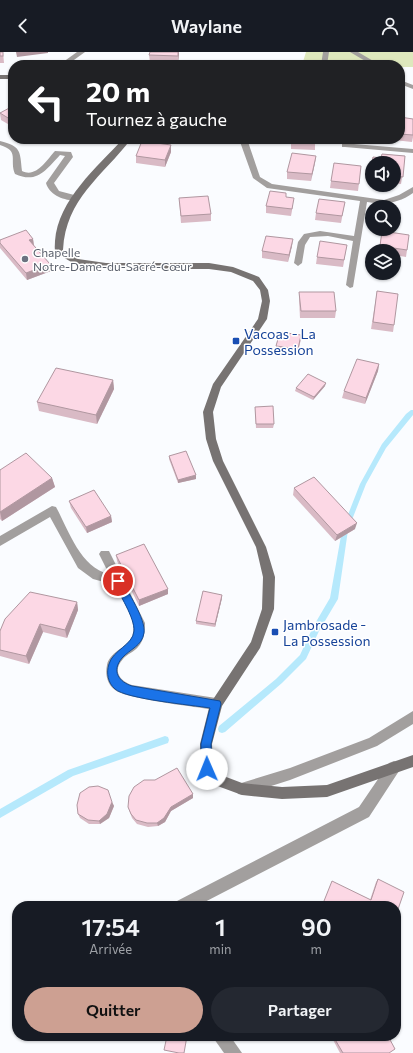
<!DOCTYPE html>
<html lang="fr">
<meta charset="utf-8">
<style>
:root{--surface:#171b24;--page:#242831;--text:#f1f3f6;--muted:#9ea1a6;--accent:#cda092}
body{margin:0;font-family:Commissioner,sans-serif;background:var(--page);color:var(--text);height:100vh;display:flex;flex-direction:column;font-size:15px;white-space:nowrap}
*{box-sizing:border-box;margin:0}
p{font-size:13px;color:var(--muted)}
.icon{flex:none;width:22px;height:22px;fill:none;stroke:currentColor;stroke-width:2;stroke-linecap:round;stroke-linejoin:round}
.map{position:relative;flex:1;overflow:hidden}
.side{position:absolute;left:12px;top:849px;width:389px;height:140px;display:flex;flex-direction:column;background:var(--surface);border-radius:16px;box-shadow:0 1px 3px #0004}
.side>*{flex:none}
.top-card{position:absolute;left:8px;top:8px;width:397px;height:84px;border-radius:16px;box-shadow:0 1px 3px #0004;background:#202124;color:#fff;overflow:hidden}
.fabs{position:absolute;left:365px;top:104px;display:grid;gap:8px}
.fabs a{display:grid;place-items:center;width:36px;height:36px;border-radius:50%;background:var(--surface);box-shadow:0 1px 3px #0004;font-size:20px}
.pin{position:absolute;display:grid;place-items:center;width:34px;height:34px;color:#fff;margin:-17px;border:2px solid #fff;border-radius:50%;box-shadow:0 1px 4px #0007}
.me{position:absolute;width:44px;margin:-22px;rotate:359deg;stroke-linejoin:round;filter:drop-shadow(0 0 3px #0008)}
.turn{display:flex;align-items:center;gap:14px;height:84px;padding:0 12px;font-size:18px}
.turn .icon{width:52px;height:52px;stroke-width:2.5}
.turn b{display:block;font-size:28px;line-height:34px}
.eta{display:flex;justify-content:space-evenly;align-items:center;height:68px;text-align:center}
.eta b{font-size:24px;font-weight:600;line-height:28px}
.cta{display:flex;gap:8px;margin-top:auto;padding:8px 12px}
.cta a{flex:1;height:46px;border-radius:24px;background:var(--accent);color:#111;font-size:16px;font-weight:600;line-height:46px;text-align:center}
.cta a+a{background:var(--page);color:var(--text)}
header{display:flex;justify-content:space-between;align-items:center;height:52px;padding:0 12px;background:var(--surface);font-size:18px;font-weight:600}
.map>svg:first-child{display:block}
</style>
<header><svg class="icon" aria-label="back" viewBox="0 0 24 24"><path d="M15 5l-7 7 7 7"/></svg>Waylane<svg class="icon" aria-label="person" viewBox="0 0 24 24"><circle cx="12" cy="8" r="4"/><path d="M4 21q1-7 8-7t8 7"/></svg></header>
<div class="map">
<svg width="413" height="1001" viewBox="0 0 413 1001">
<rect width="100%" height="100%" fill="#fafcff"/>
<!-- green -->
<path fill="#dee8bd" d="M306,0H413V15H400V13H302Z"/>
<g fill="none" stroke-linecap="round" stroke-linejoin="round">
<!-- stream -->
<g fill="#b6e9fc" fill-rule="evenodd">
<path d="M411,358H413V363L386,396L366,432L348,478L338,547L319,579L306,607L282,631L225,680L222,681L219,680L218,677L219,674L276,627L300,603L313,575L330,546L342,478L360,432L382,392L406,362Z"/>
<path d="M165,684L168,685L169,688L168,691L73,724L0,766V757L68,718Z"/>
</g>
<!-- minor -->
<g fill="#a29f9e" fill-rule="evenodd">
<path d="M77,0H85L67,13H59Z"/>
<path d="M323,0H329L327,13H321Z"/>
<path d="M350,0H358L380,13H372Z"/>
<path d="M400,28L413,33V37L400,32Z"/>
<path d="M239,87H247L260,125L272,132L384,148L399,143L413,135V141C399,151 385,153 367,150L353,235L350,236L346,233L353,189L328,184L310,185L305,193L302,211L298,214L294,211L298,190L304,182L320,179L354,184L360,149L267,136L253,126Z"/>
<path d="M0,89C21,94 20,99 22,119C36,126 46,109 55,99L71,100L73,105L54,131L59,139L78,144V148C66,150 49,143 46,131L65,104L60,103C46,118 37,132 15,122C9,108 20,99 0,93Z"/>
<path d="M342,91L413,97V101L345,95H342Z"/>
<path d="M52,454L56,455C69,479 80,515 109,522L99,502L101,499H109L145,571C145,579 144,589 138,595C134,600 127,602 123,607C112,619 120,629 132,633L216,646L220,648L222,652L220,656L216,658C197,655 126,647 115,638C107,632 105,622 107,613C110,598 131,595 133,581C136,566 121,546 115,533L93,527L78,516L50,465L0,494V484Z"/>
<path d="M413,659V672L377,694L290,728L243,743L238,742L236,737L238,732L290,716L369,686Z"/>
<path d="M394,709L399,711L400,715L399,719L369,765L197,854H175L177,849L359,755L389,711Z"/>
<path d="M212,984H230L242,1001H224Z"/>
</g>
<!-- secondary -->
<g fill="#777372" fill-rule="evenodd">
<rect x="0" y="23" width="13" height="4"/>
<path d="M123,87H131C102,125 66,146 63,198L78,207L106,211H209L233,215L259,225L268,238L270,249L267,267L221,335L213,360L216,387L223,409L266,495L275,525L274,557L260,596L222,654L212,692L213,715L221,723L242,731L282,735L327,733L413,703V715L327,745L282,747L242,743L212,732L202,721L201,717L200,692L210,652L251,590L262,557L263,525L256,495L213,409L206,387L203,360L213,332L258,267L262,249L260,238L253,229L231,220L209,217H106L73,211L56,201C54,197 55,193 55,189C58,148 97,115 123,87Z"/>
</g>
</g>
<!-- wall -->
<g fill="#d9bac5">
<path d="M0,0H3L4,11H0Z"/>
<path d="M150,0H179L178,11L150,10L149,3Z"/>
<path d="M13,54V75L1,68L0,62V61Z"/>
<path d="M400,65L413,67V85L412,90L385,87H400Z"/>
<path d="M291,87H315V98L291,97Z"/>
<path d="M329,87H364L363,91Z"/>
<path d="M171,100L165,115L136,111V104Z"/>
<path d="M382,102L405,104L401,132L394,131V111H372V129H369L373,105L381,106Z"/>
<path d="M316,104L311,129L287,127V120Z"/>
<path d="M361,114L358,139L330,136L331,129Z"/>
<path d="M179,146L211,162V169L181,171Z"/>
<path d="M345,150L341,171L315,168L316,161Z"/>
<path d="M293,153L291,164L266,161V154Z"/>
<path d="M382,179L407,198L406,205L394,203V199H379Z"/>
<path d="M33,187L34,194L50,212L51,219L27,228L0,196V188Z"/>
<path d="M347,193L343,215L316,212L317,205Z"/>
<path d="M292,194L288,210L262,206V199Z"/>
<path d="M377,239L394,273L393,280L371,277Z"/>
<path d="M299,240L336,259L335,266H300L299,247Z"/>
<path d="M301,287L298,300L276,297V294Z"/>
<path d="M379,312L378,319L365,352L342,346L344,339Z"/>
<path d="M113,328L114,337L97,372L39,359L37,350Z"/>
<path d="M325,334L313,348L295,339L296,336Z"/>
<path d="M255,355L274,372L273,376H256Z"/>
<path d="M169,404L196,427L178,431L169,407Z"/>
<path d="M0,418L52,426L55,435L2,469L0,467Z"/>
<path d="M294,436L355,477L335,489L293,443Z"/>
<path d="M69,449L111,464L112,470L87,481L71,456Z"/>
<path d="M116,503L168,537V542L139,554L117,509Z"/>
<path d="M222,546L215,575L196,572V569Z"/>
<path d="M77,550L78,558L67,586L43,580L29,612L0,604V579Z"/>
<path d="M193,742V746L171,759L165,770L158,774L148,775L137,772L132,766L128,755Z"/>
<path d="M112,750L114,754L109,766L100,772H89L80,766L78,762Z"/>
<path d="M378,827L396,863L370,848L376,830Z"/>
<path d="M331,984H388L389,1001H340Z"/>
</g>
<!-- shaded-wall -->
<g fill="#b097a0">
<path d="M16,0H48V1L17,5Z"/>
<path d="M178,0H179V2L178,11Z"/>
<path d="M171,93V100L165,115V108Z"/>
<path d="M316,104L315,111L311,129L312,122Z"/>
<path d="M33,187L34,194L30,195L29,188Z"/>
<path d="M293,187L292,194L288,210L289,203Z"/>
<path d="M50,212L51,219L27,228L26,221Z"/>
<path d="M379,312L378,319L365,352L366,346Z"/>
<path d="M113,328L114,337L97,372L96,363Z"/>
<path d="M326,331L325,334L313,348L314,345Z"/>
<path d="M196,423V427L178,431V428Z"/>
<path d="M52,426L55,435L2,469L0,460Z"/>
<path d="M111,464L112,470L87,481L86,475Z"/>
<path d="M357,471L355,477L335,489L337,483Z"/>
<path d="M168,537V542L139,554V548Z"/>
<path d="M222,543V546L215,575V572Z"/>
<path d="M77,550L78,558L67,586L65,578Z"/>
<path d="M40,572L43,580L29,612L26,604Z"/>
<path d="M193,742V746L171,759L165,770L158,774L157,771L171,755Z"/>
<path d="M112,750L114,754L109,766L100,772L99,769Z"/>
</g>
<!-- building -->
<g fill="#fcd8e5" stroke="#b097a0">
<rect x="0" y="0" width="3" height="4"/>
<path d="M150,0H178V4L149,3Z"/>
<path d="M305,9L307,13H284Z"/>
<path d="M13,54V69L0,61Z"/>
<path d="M400,65L413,67V83L400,82Z"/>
<path d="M291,87H315V91L291,90Z"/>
<path d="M142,89L171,93L165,108L136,104Z"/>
<path d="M292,101L316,104L312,122L287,120Z"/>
<path d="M382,102L405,104L403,125L394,124V111H372V122H370L373,105L381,106Z"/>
<path d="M334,111L361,114L359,132L331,129Z"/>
<path d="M270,139L286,141V145L294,146L292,157L266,154Z"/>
<path d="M208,144L211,162L181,164L179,146Z"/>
<path d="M319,147L345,150L342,164L316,161Z"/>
<path d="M26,178L33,187L29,188L50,212L26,221L0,191V188Z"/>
<path d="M382,179L409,183L407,198L380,194Z"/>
<path d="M266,184L293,187L289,203L262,199Z"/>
<path d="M320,189L347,193L344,208L317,205Z"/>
<path d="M377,239L398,242L394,273L373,270Z"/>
<path d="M299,240H334L336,259H301Z"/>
<path d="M280,280L301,283L298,297L276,294Z"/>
<path d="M357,307L379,312L366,346L344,339Z"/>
<path d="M56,316L113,328L96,363L37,350Z"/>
<path d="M308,322L326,331L314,345L296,336Z"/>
<path d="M273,354L274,372H256L255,355Z"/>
<path d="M186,399L196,423L178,428L169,404Z"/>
<path d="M26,401L52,426L0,460V418Z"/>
<path d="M314,425L357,471L337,483L294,436Z"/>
<path d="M94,438L111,464L86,475L69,449Z"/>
<path d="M144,492L168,537L139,548L116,503Z"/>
<path d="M203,539L222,543L215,572L196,569Z"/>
<path d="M30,540L77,550L65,578L40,572L26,604L0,598V579L5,567Z"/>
<path d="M177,716L193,742L171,755L164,766L157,771H147L136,768L131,762L128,755L129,744L134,735L144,728H155Z"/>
<path d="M98,734L108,738L112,750L107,762L99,769L88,768L78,762L77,753L80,741L89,735Z"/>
<path d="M378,827L404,840L396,863V854H322L332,829L371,848Z"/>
<path d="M167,984H187L184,1001H179L164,998Z"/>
<path d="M333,984H388L395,997L389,1001H343Z"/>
</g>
<!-- route -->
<path fill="#1a73e8" stroke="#114b97" d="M118,525L121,527C127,539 146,567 144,581C142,594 130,597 122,606C111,619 119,630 132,634L220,649L221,652L211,692L212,717L211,720L207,722L203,720L201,717V692L210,656C192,653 126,647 115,637C108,631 106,621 109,612C113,598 133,593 134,579C135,566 119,542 113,529Z"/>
<!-- markers -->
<circle fill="#6b7280" stroke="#fff" stroke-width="1.5" cx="25" cy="207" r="4"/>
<g fill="#1a4fb4" stroke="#fff" stroke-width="1.5">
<rect x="232" y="285" width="8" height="8" rx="2"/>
<rect x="271" y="576" width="8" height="8" rx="2"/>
</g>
<g text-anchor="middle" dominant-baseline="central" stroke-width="3" stroke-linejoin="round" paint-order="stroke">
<!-- far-worship labels -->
<g font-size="12" fill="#5b616d" stroke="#fff" text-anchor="start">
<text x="33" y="200">Chapelle<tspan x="33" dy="14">Notre-Dame-du-Sacré-Cœur</tspan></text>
</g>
<!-- transit labels -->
<g font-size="14" fill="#164399" stroke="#fff" text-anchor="start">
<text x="244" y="281">Vacoas - La<tspan x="244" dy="16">Possession</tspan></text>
<text x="283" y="572">Jambrosade -<tspan x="283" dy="16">La Possession</tspan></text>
</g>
</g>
</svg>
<div class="fabs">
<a><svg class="icon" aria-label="sound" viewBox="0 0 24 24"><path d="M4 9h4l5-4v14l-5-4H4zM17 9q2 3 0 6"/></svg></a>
<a><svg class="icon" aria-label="search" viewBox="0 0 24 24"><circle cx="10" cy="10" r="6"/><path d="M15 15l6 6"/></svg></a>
<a><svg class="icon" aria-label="layers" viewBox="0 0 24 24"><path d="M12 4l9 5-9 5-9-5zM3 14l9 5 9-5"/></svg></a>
</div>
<div class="pin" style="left:118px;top:529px;background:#d93025"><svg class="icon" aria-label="arrive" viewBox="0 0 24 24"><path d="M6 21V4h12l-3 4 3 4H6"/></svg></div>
<svg class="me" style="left:207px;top:717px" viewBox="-20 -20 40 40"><circle r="19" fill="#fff"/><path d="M0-13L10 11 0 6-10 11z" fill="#1a73e8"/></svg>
<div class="top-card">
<div class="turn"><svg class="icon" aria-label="left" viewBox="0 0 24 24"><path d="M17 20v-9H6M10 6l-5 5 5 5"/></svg><div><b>20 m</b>Tournez à gauche</div></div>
</div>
<section class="side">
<div class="eta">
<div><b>17:54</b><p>Arrivée</p></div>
<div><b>1</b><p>min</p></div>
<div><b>90</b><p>m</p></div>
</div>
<div class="cta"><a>Quitter</a><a>Partager</a></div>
</section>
</div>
